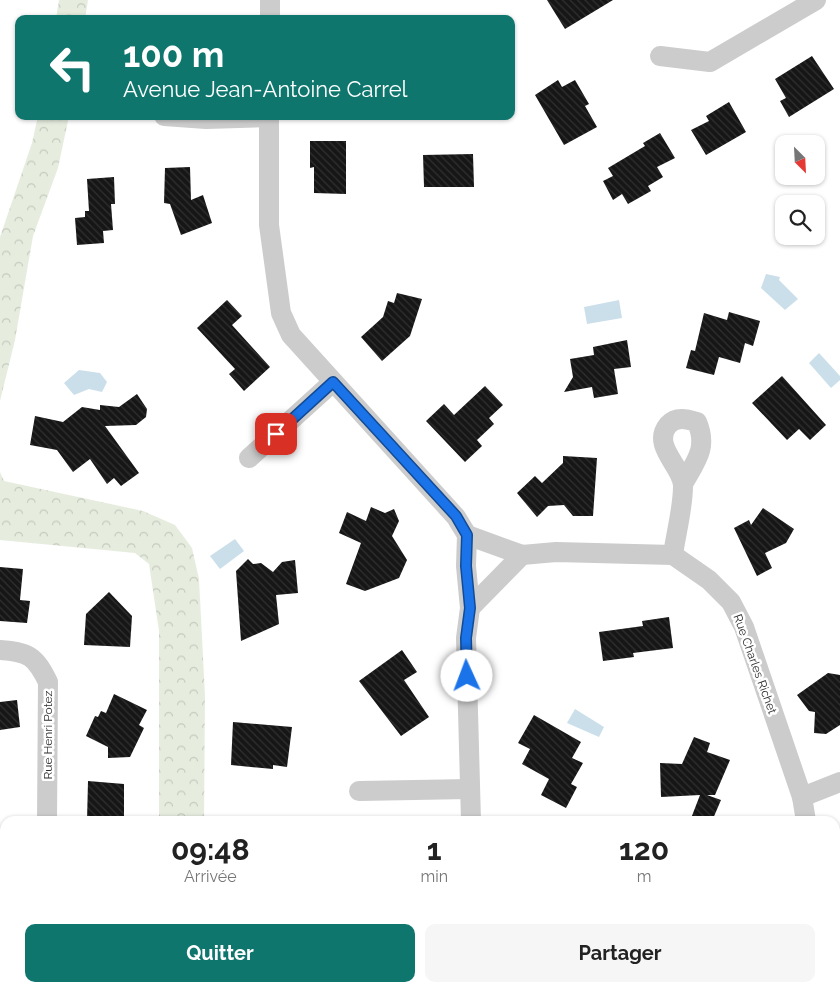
<!DOCTYPE html>
<html lang="fr">
<meta charset="utf-8">
<style>
:root{--surface:#fff;--page:#f6f6f6;--text:#222;--muted:#767676;--accent:#0f766e}
body{margin:0;font-family:Raleway,sans-serif;background:var(--page);color:var(--text);height:100vh;display:flex;flex-direction:column;font-size:19px;white-space:nowrap}
*{box-sizing:border-box;margin:0}
p{font-size:16px;color:var(--muted)}
.icon{flex:none;width:28px;height:28px;fill:none;stroke:currentColor;stroke-width:2;stroke-linecap:round;stroke-linejoin:round}
.map{position:relative;flex:1;overflow:hidden}
.panel{position:absolute;left:0px;top:816px;width:840px;height:176px;display:flex;flex-direction:column;background:var(--surface);border-radius:15px 15px 0 0;box-shadow:0 1px 4px #0004}
.panel>*{flex:none}
.guide{position:absolute;left:15px;top:15px;width:500px;height:105px;border-radius:10px;box-shadow:0 1px 4px #0004;background:#0f766e;color:#fff;overflow:hidden}
.needle{width:32px;rotate:156deg}
.tools{position:absolute;left:775px;top:135px;display:grid;gap:10px}
.tools a{display:grid;place-items:center;width:50px;height:50px;border-radius:10px;background:var(--surface);box-shadow:0 1px 4px #0004;font-size:25px}
.pin{position:absolute;display:grid;place-items:center;width:42px;height:42px;color:#fff;margin:-21px;border-radius:10px;box-shadow:0 2px 8px #0006}
.me{position:absolute;width:55px;margin:-28px;rotate:358deg;stroke-linejoin:round;filter:drop-shadow(0 0 4px #0008)}
.turn{display:flex;align-items:center;gap:18px;height:105px;padding:0 25px;font-size:22px}
.turn .icon{width:65px;height:65px;stroke-width:2.5}
.turn b{display:block;font-size:35px;line-height:42px}
.eta{display:flex;justify-content:space-evenly;align-items:center;height:85px;text-align:center}
.eta b{font-size:30px;font-weight:700;line-height:35px}
.button{display:flex;gap:10px;margin-top:auto;padding:10px 25px}
.button a{flex:1;height:58px;border-radius:10px;background:var(--accent);color:#fff;font-size:20px;font-weight:700;line-height:58px;text-align:center}
.button a+a{background:var(--page);color:var(--text)}
.map>svg:first-child{display:block}
</style>
<div class="map">
<svg width="840" height="992" viewBox="0 0 840 992">
<defs>
<pattern id="forest-crowns" width="20" height="18" patternUnits="userSpaceOnUse" patternTransform="scale(1.25)"><rect width="20" height="18" fill="#e6ecde"/><path d="M2 6a3 3 0 1 1 6 0M12 15a3 3 0 1 1 6 0" fill="none" stroke="#c6cbbf"/></pattern>
<pattern id="building-back-hatch" width="6" height="6" patternUnits="userSpaceOnUse" patternTransform="scale(1.25)"><rect width="6" height="6" fill="#161616"/><path d="M-1 5l2 2M0 0l6 6M5-1l2 2" fill="none" stroke="#303030"/></pattern>
</defs>
<rect width="100%" height="100%" fill="#fff"/>
<!-- forest -->
<g fill="url(#forest-crowns)">
<path d="M59,0H88L85,19H56Z"/>
<path d="M38,116H69L58,168L33,236L15,340L0,401V237L32,143Z"/>
<path d="M0,472L4,481L143,511L175,525L192,548L199,579L205,696L204,821H159V631L149,564L135,553L0,540Z"/>
<path d="M164,988H204V992H165Z"/>
</g>
<!-- water -->
<g fill="#cbdfea">
<path d="M766,274L780,277L779,280L798,299L785,310L761,288Z"/>
<path d="M619,300L622,318L587,324L584,307Z"/>
<path d="M819,353L840,376V380L831,388L809,363Z"/>
<path d="M79,370L100,373L107,382L102,392L89,389L74,395L64,383Z"/>
<path d="M235,539L244,551L220,569L210,556Z"/>
<path d="M575,709L604,727L599,737L567,723Z"/>
</g>
<!-- building -->
<g fill="url(#building-back-hatch)">
<path d="M547,0H613L565,29Z"/>
<path d="M812,56L834,89L789,117L780,101L786,98L775,79Z"/>
<path d="M558,80L562,87L575,80L589,104L585,106L597,127L564,145L535,95Z"/>
<path d="M729,102L746,132L706,155L691,130L709,121L706,116Z"/>
<path d="M660,133L675,158L657,167L663,177L648,186L651,191L628,204L622,194L613,200L603,181L613,176L608,168L645,146L643,143Z"/>
<path d="M310,141H346V194L314,193V167L310,168Z"/>
<path d="M473,154L474,187H424L423,155Z"/>
<path d="M190,167L191,200L203,195L212,223L181,235L170,204L164,203L165,168Z"/>
<path d="M114,177L115,204H111L113,230L103,231L104,243L77,245L75,218L85,217V211H89L87,179Z"/>
<path d="M397,293L422,299L410,336L382,361L361,337L383,317L388,301L394,303Z"/>
<path d="M227,300L242,316L232,325L270,367L244,391L229,374L235,369L197,328Z"/>
<path d="M729,312L760,321L753,346L745,343L740,363L719,357L714,375L686,368L691,350L695,351L704,313L727,320Z"/>
<path d="M627,340L631,367L614,369L618,394L594,398L592,387L564,392L573,377L570,359L594,355L593,347Z"/>
<path d="M782,376L826,425L810,440L799,429L787,440L752,403Z"/>
<path d="M485,386L503,405L489,418L494,424L477,440L482,446L465,462L426,421L444,404L454,415Z"/>
<path d="M137,394L147,409L146,417L136,425L105,426L139,473L121,486L114,478L107,484L90,459L73,472L57,450L30,445L35,416L63,422L82,407L100,410V405L119,407Z"/>
<path d="M563,456L597,458L593,516H573L564,505L548,506L537,517L517,493L535,476L542,483L563,463Z"/>
<path d="M371,507L385,513L394,509L399,521L392,536L407,560L399,578L365,591L346,584L361,543L339,533L347,512L366,521Z"/>
<path d="M763,508L794,529L786,543L765,553L772,568L757,576L734,528L749,520L751,525Z"/>
<path d="M248,559L253,564L261,563L273,572L282,562L295,560L298,593L276,595L279,624L241,641L236,571Z"/>
<path d="M0,567L23,569L20,600L30,601L27,623L0,621Z"/>
<path d="M109,592L132,616L130,647L84,645L86,614Z"/>
<path d="M669,617L673,648L633,653L634,657L603,661L599,632L643,626L642,621Z"/>
<path d="M402,650L417,672L404,680L429,717L401,736L359,681Z"/>
<path d="M828,673L840,675V725L826,734L814,733L815,712L809,711L797,695Z"/>
<path d="M114,694L147,710L139,725L144,728L130,757L108,758V747L86,736L95,716L98,717L101,711L106,713Z"/>
<path d="M17,700L20,727L0,730V702Z"/>
<path d="M534,715L581,742L572,758L583,763L571,784L577,787L566,808L541,795L549,779L522,764L530,749L518,743Z"/>
<path d="M233,722L292,727L287,767L273,765V769L231,765Z"/>
<path d="M694,737L710,743L707,752L730,760L715,795H707L721,800L712,821H690L700,795L661,797L660,763L682,764Z"/>
<path d="M88,781L124,784V821H87Z"/>
</g>
<g fill="none" stroke-linecap="round" stroke-linejoin="round">
<!-- minor -->
<g stroke="#ccc" stroke-width="20">
<path d="M270,19V0"/>
<path d="M660,56L710,62L816,0"/>
<path d="M164,116L206,119L269,117"/>
<path d="M269,116V225L281,313L291,335L456,517L467,535L466,566L470,608L466,638L471,821"/>
<path d="M249,458L333,382"/>
<path d="M467,535L522,555L556,552L673,555L709,580L731,602L744,627L802,797L806,821"/>
<path d="M673,555C676,533 683,508 683,486C683,467 651,446 668,425C676,416 687,419 697,422C708,448 696,461 683,484"/>
<path d="M470,608L522,555"/>
<path d="M0,650C29,652 35,656 48,682L47,821"/>
<path d="M359,791L470,789"/>
<path d="M802,797L840,782"/>
<path d="M0,975L5,976"/>
<path d="M492,988L494,992"/>
<path d="M744,992L746,988"/>
</g>
</g>
<g fill="none" stroke-linecap="round" stroke-linejoin="round">
<defs>
<path id="route" d="M276,434L333,382L456,516L467,535L466,566L470,608L466,638L467,676"/>
</defs>
<!-- route casing -->
<use href="#route" stroke="#114b97" stroke-width="12"/>
<!-- route -->
<use href="#route" stroke="#1a73e8" stroke-width="9"/>
</g>
<g text-anchor="middle" dominant-baseline="central" stroke-width="5" stroke-linejoin="round" paint-order="stroke">
<!-- street labels -->
<g font-size="12" fill="#2f2f2f" stroke="#fff">
<text transform="translate(755 664) rotate(70)">Rue Charles Richet</text>
<text transform="translate(48 735) rotate(-90)">Rue Henri Potez</text>
</g>
</g>
</svg>
<div class="tools">
<a><svg class="needle" viewBox="-14 -14 28 28"><path d="M0-13l5 13h-10z" fill="#e53935"/><path d="M0 13l5-13h-10z" fill="#767676"/></svg></a>
<a><svg class="icon" aria-label="search" viewBox="0 0 24 24"><circle cx="10" cy="10" r="6"/><path d="M15 15l6 6"/></svg></a>
</div>
<div class="pin" style="left:276px;top:434px;background:#d93025"><svg class="icon" aria-label="arrive" viewBox="0 0 24 24"><path d="M6 21V4h12l-3 4 3 4H6"/></svg></div>
<svg class="me" style="left:467px;top:676px" viewBox="-20 -20 40 40"><circle r="19" fill="#fff"/><path d="M0-13L10 11 0 6-10 11z" fill="#1a73e8"/></svg>
<div class="guide">
<div class="turn"><svg class="icon" aria-label="left" viewBox="0 0 24 24"><path d="M17 20v-9H6M10 6l-5 5 5 5"/></svg><div><b>100 m</b>Avenue Jean-Antoine Carrel</div></div>
</div>
<section class="panel">
<div class="eta">
<div><b>09:48</b><p>Arrivée</p></div>
<div><b>1</b><p>min</p></div>
<div><b>120</b><p>m</p></div>
</div>
<div class="button"><a>Quitter</a><a>Partager</a></div>
</section>
</div>
